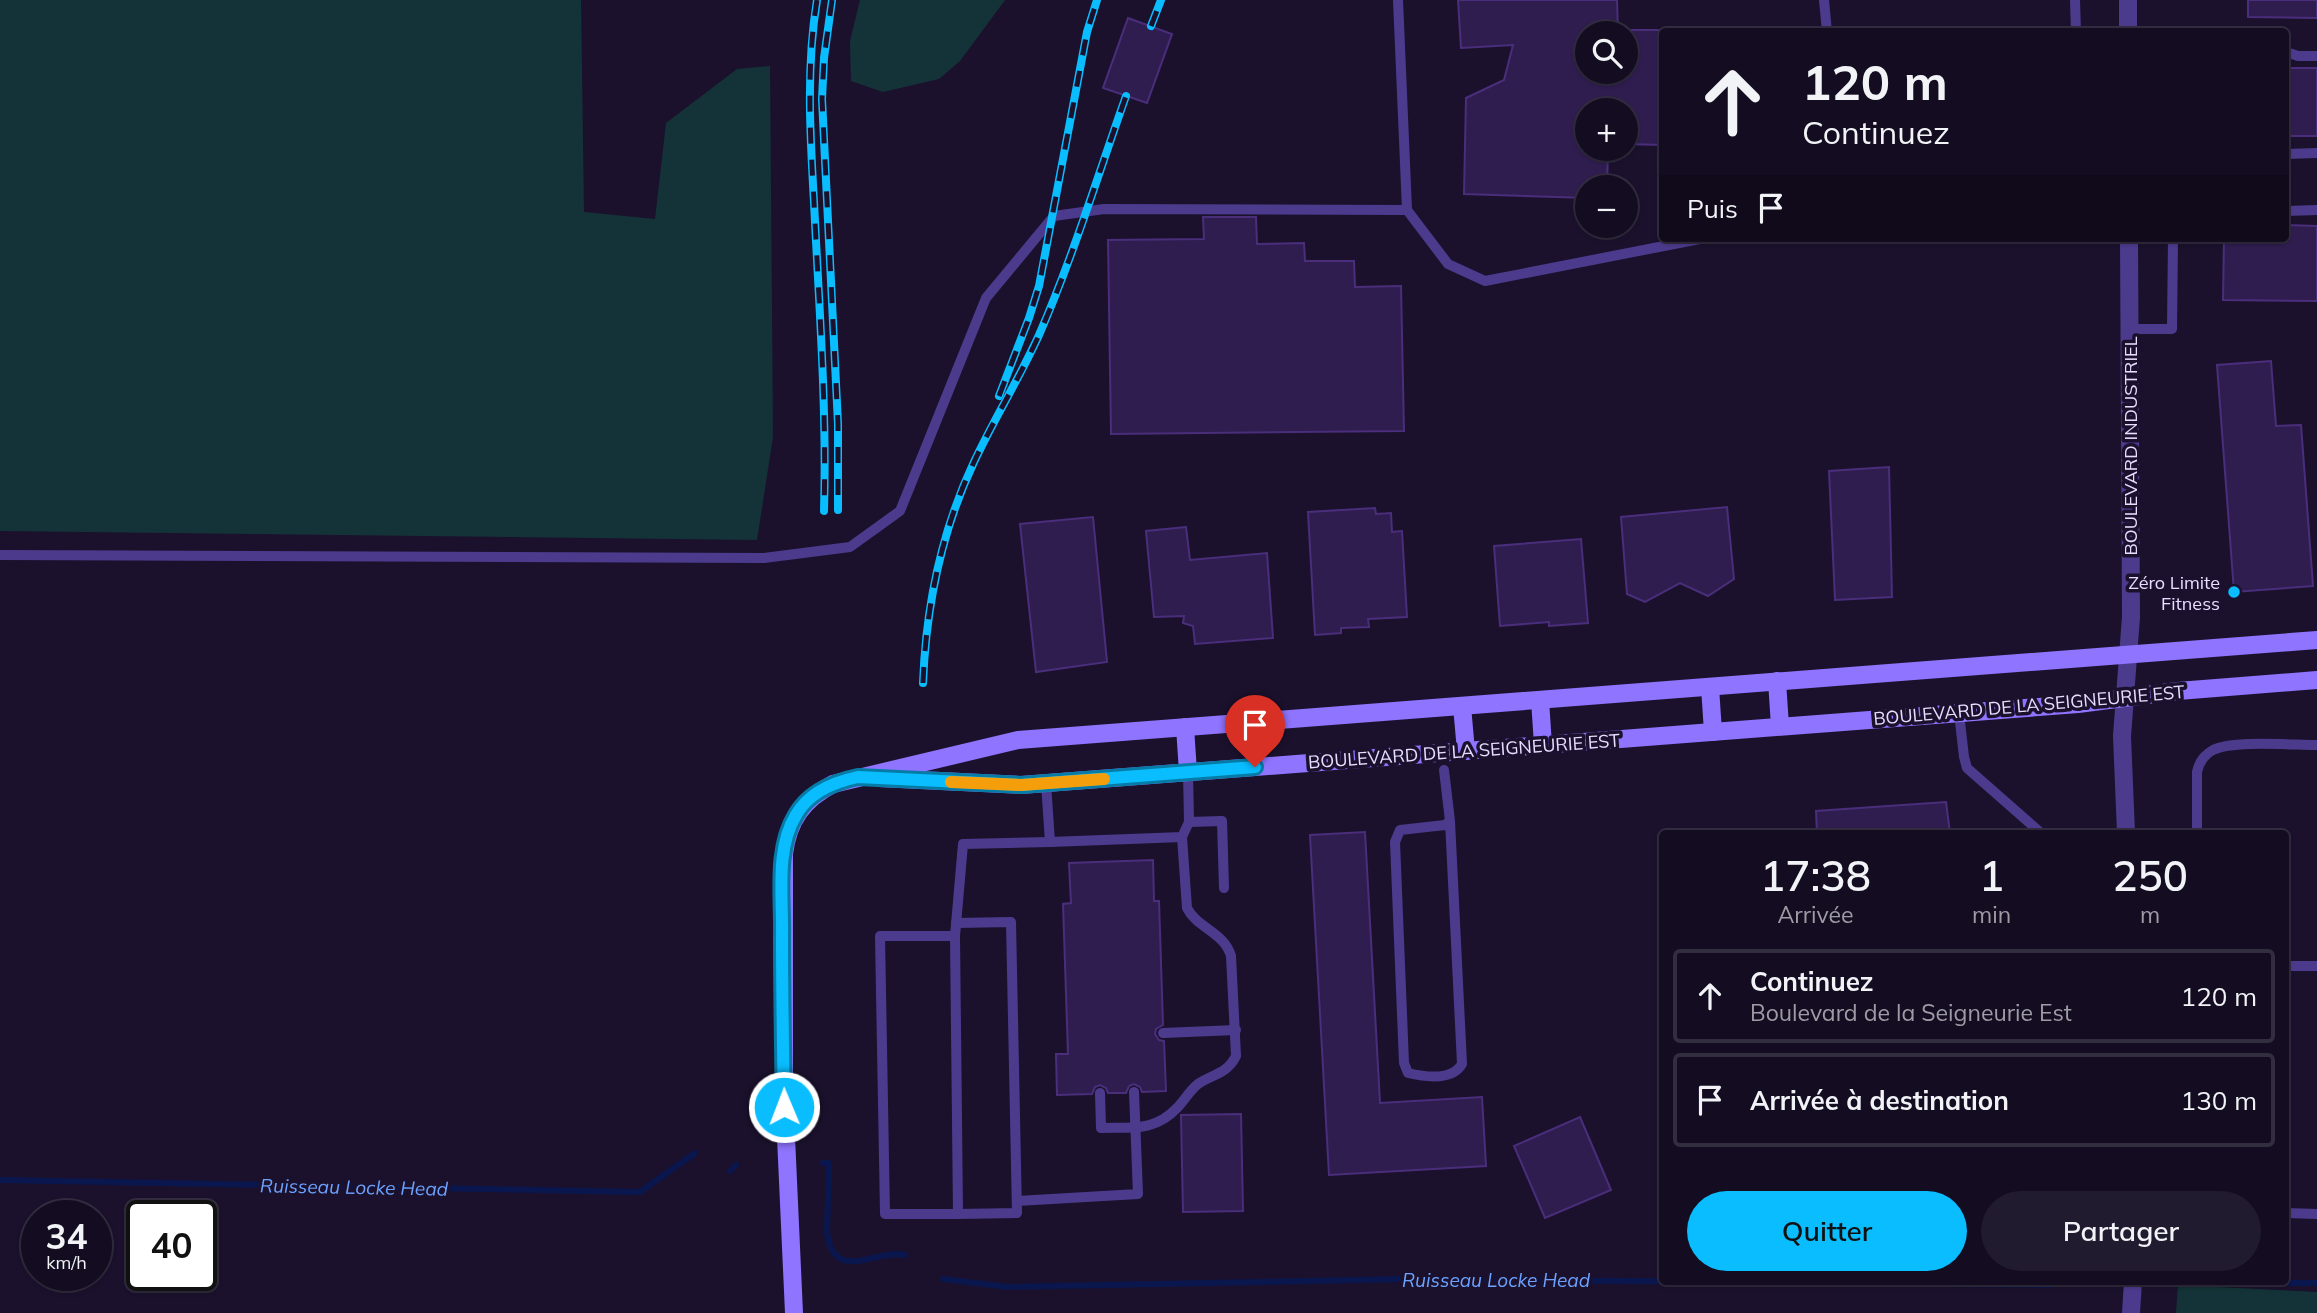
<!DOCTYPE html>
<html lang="fr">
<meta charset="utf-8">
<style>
:root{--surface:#140d22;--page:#211b2f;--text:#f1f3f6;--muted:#9d9ca5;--line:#332d40;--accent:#09bdff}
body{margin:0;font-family:Mulish,sans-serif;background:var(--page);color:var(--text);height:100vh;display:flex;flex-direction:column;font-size:26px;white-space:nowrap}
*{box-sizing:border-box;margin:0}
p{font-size:23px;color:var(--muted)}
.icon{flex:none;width:38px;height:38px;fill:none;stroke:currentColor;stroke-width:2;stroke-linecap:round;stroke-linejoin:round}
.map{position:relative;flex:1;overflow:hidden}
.side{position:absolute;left:1659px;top:830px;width:630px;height:455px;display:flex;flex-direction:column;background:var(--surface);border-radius:7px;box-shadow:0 2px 5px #0004,0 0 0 2px var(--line)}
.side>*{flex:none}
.hud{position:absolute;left:1659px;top:28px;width:630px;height:214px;border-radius:7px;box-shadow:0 2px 5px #0004,0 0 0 2px var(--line);background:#140d22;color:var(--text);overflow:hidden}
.tools{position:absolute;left:1575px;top:21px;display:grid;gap:14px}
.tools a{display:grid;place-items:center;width:63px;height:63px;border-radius:50%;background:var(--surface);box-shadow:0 2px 5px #0004,0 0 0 2px var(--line);font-size:35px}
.speed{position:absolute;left:21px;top:1200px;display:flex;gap:14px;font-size:35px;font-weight:700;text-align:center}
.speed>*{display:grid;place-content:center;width:91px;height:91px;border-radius:50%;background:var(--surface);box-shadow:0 2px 5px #0004,0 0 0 2px var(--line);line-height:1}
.speed small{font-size:18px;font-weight:400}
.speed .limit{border:4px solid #111;border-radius:10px;background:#fff;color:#111}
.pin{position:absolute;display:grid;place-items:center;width:60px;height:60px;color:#fff;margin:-72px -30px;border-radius:50% 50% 50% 0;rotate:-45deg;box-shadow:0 0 7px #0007}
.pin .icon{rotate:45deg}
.me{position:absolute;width:77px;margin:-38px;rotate:359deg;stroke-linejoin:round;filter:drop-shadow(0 0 5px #0008)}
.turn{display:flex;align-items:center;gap:24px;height:147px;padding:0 28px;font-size:32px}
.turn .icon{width:91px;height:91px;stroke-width:2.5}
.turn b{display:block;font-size:49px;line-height:60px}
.then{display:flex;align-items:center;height:66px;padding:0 28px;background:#0003;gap:14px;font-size:26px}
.eta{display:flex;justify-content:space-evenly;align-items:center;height:119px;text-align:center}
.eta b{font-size:42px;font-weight:600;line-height:49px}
.primary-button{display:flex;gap:14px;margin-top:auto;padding:14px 28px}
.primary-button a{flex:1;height:80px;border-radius:42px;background:var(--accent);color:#111;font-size:28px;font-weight:600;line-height:80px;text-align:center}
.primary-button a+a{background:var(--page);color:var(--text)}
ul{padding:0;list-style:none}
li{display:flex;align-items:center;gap:21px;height:94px;margin:0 14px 10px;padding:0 14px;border:4px solid var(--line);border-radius:7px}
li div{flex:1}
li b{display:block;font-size:26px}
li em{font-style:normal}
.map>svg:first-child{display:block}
</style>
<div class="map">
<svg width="2317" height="1313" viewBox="0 0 2317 1313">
<rect width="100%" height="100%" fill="#1b112d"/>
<!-- green -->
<g fill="#143338">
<path d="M0,0H581L584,212L655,219L666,123L737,69L770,66L773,437L757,540L0,531Z"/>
<path d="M860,0H1005L960,61L939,79L883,92L851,81L850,41Z"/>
<path d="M2178,1285L2317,1292V1313H2176Z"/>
</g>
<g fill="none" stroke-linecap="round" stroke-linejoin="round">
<!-- stream -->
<g stroke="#0a174e" stroke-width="6">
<path d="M823,1163H829L827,1232C833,1285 878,1248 905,1255"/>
<path d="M730,1171L736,1165"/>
<path d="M0,1180L640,1192L695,1153"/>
<path d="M943,1279L1007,1287L1406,1279L2049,1285"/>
<path d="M2205,1283H2317"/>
</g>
</g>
<!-- building -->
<g fill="#2f1d4f" stroke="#4a2e7b" stroke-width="2">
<path d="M1458,0H1617L1618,33H1587V72H1626V30H1662V145L1626,144V110H1587V149H1608L1607,187H1587V198L1464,194L1466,98L1504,80L1513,45L1461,48Z"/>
<path d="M2248,0H2317V18L2248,17Z"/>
<path d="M1128,18L1172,34L1147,103L1103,88Z"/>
<rect x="2286" y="68" width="31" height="68"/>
<path d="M1203,217H1256L1257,244L1304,243L1305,261H1354L1355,287L1401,286L1404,431L1111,434L1108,240L1204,239Z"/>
<path d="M2286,225L2317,226V301L2223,300L2224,238H2286Z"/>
<path d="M2271,361L2276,426L2301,425L2313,586L2234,592L2217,365Z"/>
<path d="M1889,467L1892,597L1835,600L1829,471Z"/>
<path d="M1727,507L1734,579L1708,596L1680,583L1645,602L1627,594L1621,517Z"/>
<path d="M1375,508L1376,514L1391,513L1392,532L1402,531L1407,617L1368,619L1369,627L1341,628V633L1315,635L1308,512Z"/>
<path d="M1093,517L1107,662L1036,672L1020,524Z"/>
<path d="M1186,527L1190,560L1267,553L1273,638L1195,644L1193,626L1183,623L1184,616L1154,617L1146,531Z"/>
<path d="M1581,539L1588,623L1549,626V622L1500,626L1494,546Z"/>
<path d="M1946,802L1950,833H1817L1816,811Z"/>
<path d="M1365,832L1380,1103L1482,1097L1486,1166L1329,1175L1310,835Z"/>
<path d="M1153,860L1154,901H1159L1163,1025L1156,1029L1155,1034L1159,1040L1164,1041L1166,1091L1142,1092L1140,1087L1134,1084L1129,1086L1126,1093H1108L1106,1088L1100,1085L1095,1087L1092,1094L1057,1095L1056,1054H1068L1063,904L1071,903L1069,863Z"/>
<path d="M1241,1114L1243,1211L1183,1212L1181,1115Z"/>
<path d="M1580,1117L1611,1190L1545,1218L1514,1146Z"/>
</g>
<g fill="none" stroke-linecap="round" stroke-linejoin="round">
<!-- lane -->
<g stroke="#4c3b8d" stroke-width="10">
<path d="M1398,0L1407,210L1448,264L1485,281L1705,238"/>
<path d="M1824,0L1827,32"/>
<path d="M2075,0L2076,32"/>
<path d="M2286,52L2298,56H2317"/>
<path d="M2286,154L2317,153"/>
<path d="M2286,211L2317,210"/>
<path d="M2130,329H2172L2173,238"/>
<path d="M0,555L764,558L850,547L900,511L986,298L1054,216L1104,209L1407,210"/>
<path d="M1959,713L1964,757L1967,768L2041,833"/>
<path d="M1444,770L1450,821L1445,825L1400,830L1395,842L1404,1063L1408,1073C1425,1077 1452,1081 1462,1064L1450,821"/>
<path d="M1188,772L1189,822L1222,821L1224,888"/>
<path d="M1046,783L1050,842L1182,837L1189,822"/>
<path d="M2197,833V772C2199,762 2204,755 2213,750C2233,740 2292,745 2317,745"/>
<path d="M956,923L1011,922L1017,1213L958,1214"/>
<path d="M955,936H880L885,1214H958L955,936L963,844L1050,842"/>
<path d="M2286,966H2317"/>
<path d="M1163,1033L1236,1030"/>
<path d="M1100,1093L1101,1128C1132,1127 1154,1132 1177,1108C1184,1101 1190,1090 1198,1084C1213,1074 1227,1074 1236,1056L1231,956C1224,932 1197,928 1187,908L1182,837"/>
<path d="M1017,1201L1138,1194L1134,1092"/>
<path d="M2286,1213L2317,1214"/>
</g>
<!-- street -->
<g stroke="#4c3b8d" stroke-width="18">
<path d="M2128,0V32"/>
<path d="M2126,833L2122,736L2131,617L2129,238"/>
<path d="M2131,1313L2133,1281"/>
</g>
<!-- secondary -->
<g stroke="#8f74ff" stroke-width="18">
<path d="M1777,681L1780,726"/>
<path d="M1710,687L1713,732"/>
<path d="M1540,700L1543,745"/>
<path d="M1462,706L1466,751"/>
<path d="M1185,727L1188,772"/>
<path d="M879,778L1021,785L2078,704L2178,691L2317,680"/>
<path d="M794,1313L784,1093V854C788,820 804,799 833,784L1018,740L2317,640"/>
</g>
<defs>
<g id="rail">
<path d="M817,0C806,67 810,134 814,202C819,305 827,408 824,511"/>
<path d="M832,0L824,58L822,99L838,424V510"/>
<path d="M1151,26L1161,0"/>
<path d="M999,396L1029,318L1039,286L1087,32L1097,0"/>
<path d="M923,683C926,607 941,532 974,462C994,419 1019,379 1039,335C1073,257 1098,175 1126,96"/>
</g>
</defs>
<!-- rail casing -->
<use href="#rail" stroke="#09bdff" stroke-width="8"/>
<!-- rail -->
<use href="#rail" stroke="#1b112d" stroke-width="5" stroke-dasharray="16" stroke-linecap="butt"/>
</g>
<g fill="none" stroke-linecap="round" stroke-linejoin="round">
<defs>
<path id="route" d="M784,1107C783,1050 782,993 782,936C783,898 775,849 796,815C809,792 834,782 858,777L1021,785L1255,767"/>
</defs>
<!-- route casing -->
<use href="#route" stroke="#067ba6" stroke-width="18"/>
<!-- route -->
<use href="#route" stroke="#09bdff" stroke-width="12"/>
<!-- slow -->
<path stroke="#f59e0b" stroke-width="12" d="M951,782L1021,785L1104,779"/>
</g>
<!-- markers -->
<circle fill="#09bdff" stroke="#1b112d" stroke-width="2.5" cx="2234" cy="592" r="7"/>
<g text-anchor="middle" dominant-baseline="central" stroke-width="7" stroke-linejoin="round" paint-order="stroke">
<!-- street labels -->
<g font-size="18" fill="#e7ddff" stroke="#1b112d">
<text transform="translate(2130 446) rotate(-90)">BOULEVARD INDUSTRIEL</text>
<text transform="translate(2029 705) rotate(-5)">BOULEVARD DE LA SEIGNEURIE EST</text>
<text transform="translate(1464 751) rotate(-4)">BOULEVARD DE LA SEIGNEURIE EST</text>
</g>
<!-- poi labels -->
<g font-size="18" fill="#e7ddff" stroke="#1b112d" text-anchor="end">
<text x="2220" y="582">Zéro Limite<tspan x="2220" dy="21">Fitness</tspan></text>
</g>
<!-- water labels -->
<g font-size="19" font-style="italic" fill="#6ba2ff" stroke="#1b112d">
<text transform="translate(354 1187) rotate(1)">Ruisseau Locke Head</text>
<text x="1496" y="1280">Ruisseau Locke Head</text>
</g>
</g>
</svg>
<div class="tools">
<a><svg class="icon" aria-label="search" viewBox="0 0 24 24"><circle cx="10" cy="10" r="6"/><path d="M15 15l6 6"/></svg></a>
<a>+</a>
<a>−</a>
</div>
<div class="speed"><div>34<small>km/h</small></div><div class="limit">40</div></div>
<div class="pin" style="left:1255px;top:767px;background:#d93025"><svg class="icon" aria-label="arrive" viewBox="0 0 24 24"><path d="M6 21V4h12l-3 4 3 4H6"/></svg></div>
<svg class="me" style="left:784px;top:1107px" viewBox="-20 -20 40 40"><circle r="17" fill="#09bdff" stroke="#fff" stroke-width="3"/><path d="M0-11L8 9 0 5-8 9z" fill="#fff"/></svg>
<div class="hud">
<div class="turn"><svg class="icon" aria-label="ahead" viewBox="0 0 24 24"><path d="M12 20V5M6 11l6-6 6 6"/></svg><div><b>120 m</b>Continuez</div></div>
<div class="then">Puis<svg class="icon" aria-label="arrive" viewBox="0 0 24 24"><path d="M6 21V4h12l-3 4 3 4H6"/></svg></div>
</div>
<section class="side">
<div class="eta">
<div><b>17:38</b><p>Arrivée</p></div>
<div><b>1</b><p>min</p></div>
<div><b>250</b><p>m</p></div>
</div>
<ul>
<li><svg class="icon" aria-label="ahead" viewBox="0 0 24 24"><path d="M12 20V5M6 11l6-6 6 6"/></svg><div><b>Continuez</b><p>Boulevard de la Seigneurie Est</p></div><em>120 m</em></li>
<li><svg class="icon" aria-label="arrive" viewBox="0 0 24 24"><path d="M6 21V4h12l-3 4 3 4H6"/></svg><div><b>Arrivée à destination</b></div><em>130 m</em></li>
</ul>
<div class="primary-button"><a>Quitter</a><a>Partager</a></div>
</section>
</div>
